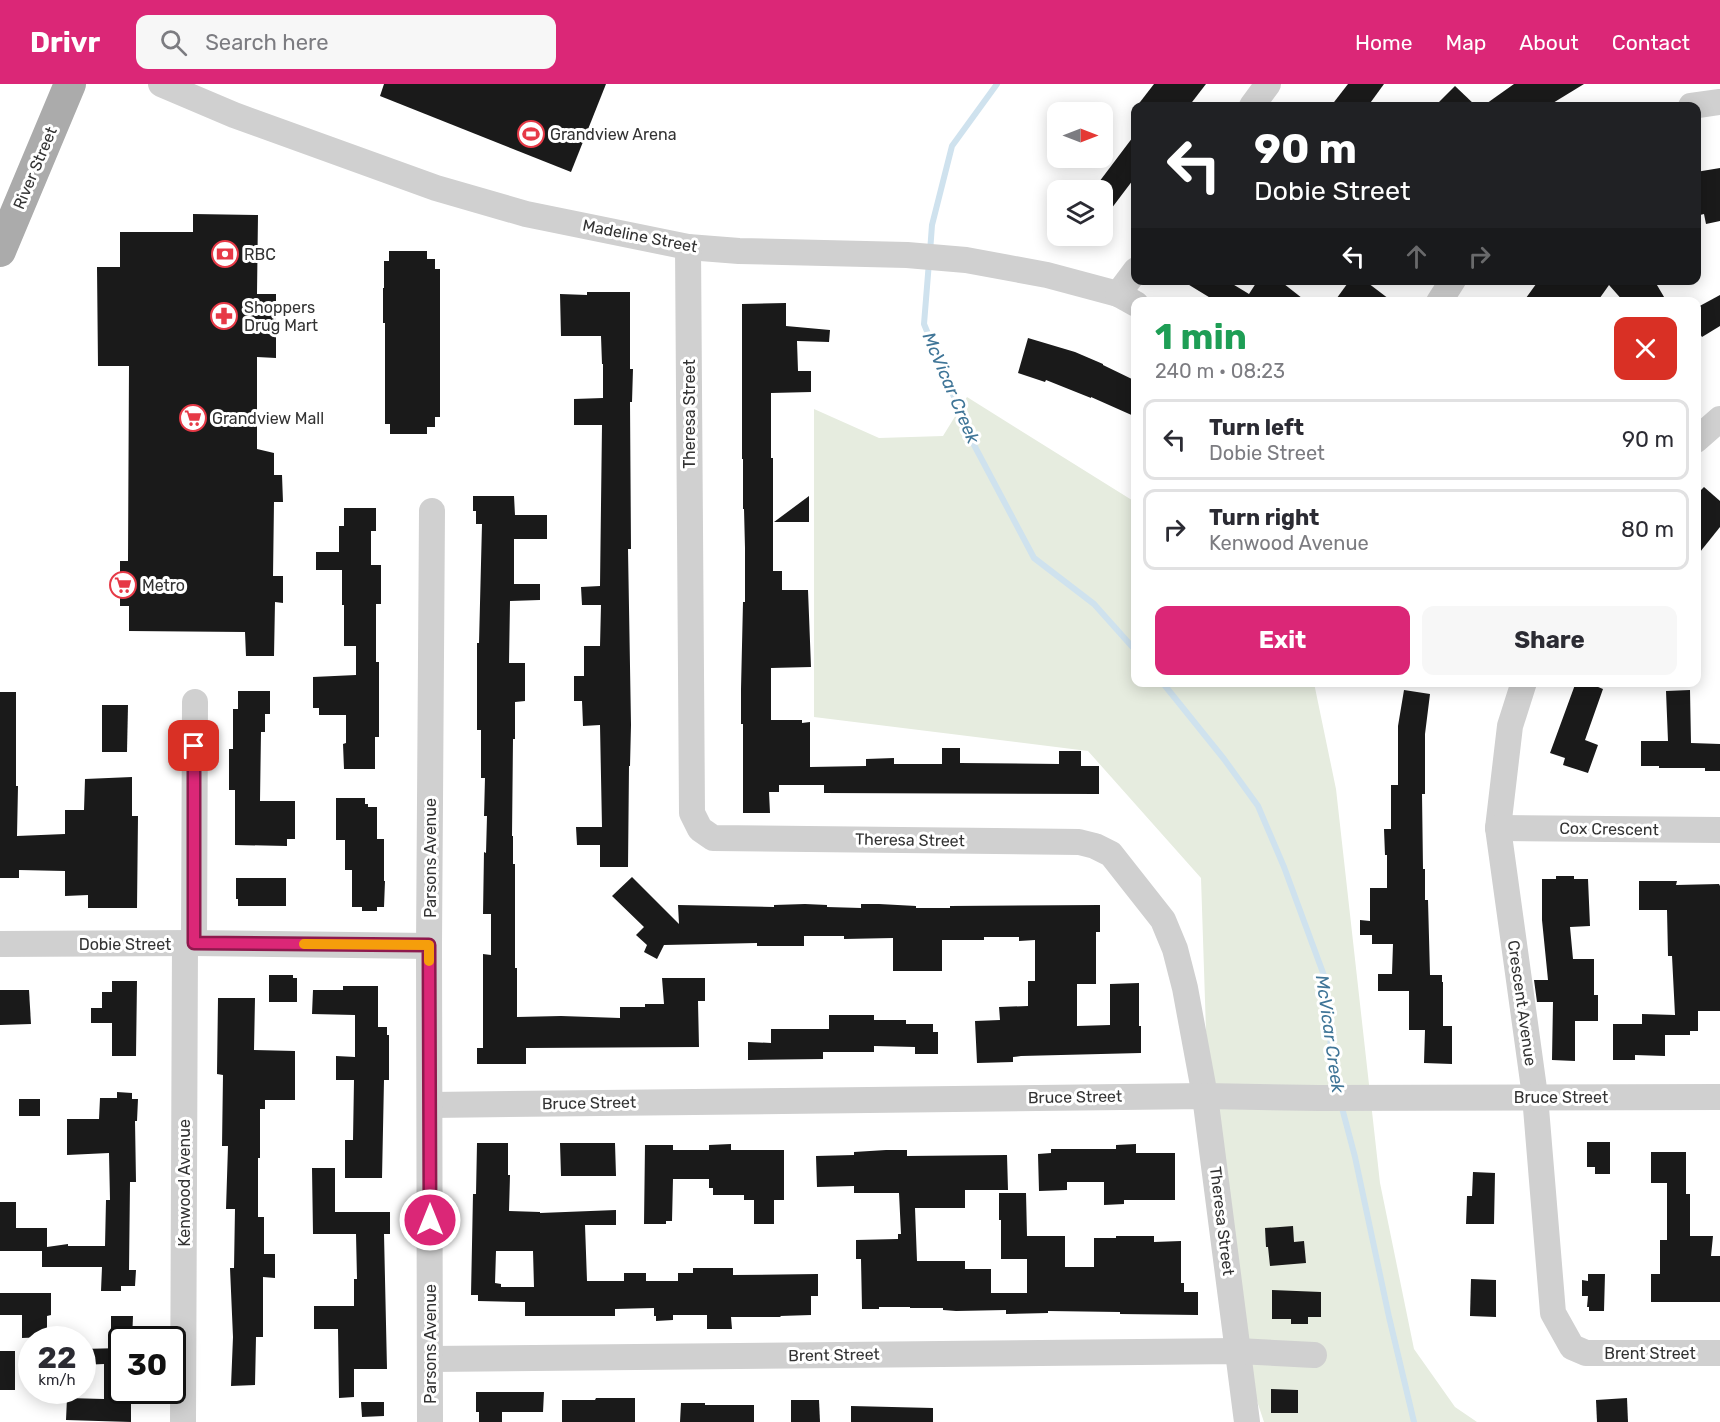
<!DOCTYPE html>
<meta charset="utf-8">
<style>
:root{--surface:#fff;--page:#f7f7f7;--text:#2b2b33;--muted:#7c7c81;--line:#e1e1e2;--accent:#db2777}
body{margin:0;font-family:Rubik,sans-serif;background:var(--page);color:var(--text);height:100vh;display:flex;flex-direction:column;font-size:22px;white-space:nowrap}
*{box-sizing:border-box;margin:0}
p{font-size:20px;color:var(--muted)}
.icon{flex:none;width:33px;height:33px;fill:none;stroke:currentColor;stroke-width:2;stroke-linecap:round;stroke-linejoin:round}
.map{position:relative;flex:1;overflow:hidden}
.sheet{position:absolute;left:1131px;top:213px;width:570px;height:390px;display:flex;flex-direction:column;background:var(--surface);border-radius:12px;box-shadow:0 3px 15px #0003}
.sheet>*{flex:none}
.top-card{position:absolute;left:1131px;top:18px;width:570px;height:183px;border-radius:12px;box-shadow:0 3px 15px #0003;background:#202124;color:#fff;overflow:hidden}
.needle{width:39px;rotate:90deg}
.buttons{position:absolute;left:1047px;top:18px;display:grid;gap:12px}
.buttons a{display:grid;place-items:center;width:66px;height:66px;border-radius:12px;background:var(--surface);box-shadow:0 3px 15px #0003;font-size:30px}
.speed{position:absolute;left:18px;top:1242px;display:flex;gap:12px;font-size:30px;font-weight:700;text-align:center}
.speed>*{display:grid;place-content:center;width:78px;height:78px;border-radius:50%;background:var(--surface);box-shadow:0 3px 15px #0003;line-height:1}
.speed small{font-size:15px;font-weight:400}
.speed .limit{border:3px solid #111;border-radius:9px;background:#fff;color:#111}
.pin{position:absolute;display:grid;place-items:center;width:51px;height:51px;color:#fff;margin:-26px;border-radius:12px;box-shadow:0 3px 9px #0006}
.me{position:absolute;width:66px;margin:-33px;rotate:0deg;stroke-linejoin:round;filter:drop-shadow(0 0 4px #0008)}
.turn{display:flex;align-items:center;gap:21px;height:126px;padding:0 24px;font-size:27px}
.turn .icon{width:78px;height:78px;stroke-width:2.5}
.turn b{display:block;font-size:42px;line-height:51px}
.lanes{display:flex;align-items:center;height:57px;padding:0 24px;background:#0003;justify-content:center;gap:30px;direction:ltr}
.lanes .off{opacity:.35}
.round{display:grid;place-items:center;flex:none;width:63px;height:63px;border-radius:12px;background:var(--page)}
.head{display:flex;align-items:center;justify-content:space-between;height:102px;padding:0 24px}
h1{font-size:36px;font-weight:700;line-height:45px;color:#1e9e55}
.action{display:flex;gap:12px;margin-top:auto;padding:12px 24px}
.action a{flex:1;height:69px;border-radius:12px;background:var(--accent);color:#fff;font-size:24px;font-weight:700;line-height:69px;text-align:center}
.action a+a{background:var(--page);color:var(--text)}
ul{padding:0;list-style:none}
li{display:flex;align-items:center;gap:18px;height:81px;margin:0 12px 9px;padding:0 12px;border:3px solid var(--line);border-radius:12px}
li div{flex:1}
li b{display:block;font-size:22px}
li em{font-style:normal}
header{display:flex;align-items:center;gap:36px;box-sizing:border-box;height:84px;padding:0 30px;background:var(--accent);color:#fff}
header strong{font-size:28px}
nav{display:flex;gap:33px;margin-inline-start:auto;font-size:21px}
.search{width:420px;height:54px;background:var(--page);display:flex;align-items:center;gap:15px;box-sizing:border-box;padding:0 21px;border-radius:12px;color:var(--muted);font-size:22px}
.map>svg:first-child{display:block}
</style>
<header>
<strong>Drivr</strong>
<div class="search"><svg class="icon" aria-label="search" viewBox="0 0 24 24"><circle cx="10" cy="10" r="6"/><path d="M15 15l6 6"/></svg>Search here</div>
<nav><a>Home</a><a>Map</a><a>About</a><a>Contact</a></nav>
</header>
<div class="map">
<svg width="1720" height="1338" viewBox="0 0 1720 1338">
<rect width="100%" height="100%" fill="#fff"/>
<!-- green -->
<path fill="#e6ecdf" d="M967,313L1135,418L1136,598L1314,599L1336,705L1380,1099L1414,1265L1455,1323L1477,1338H1264L1240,1266L1208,1008L1201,794L1088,667L814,633V325L879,354L943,352Z"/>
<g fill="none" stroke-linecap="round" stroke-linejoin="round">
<!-- stream -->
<g stroke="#cfe2ee" stroke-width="6">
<path d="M930,168L932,141L952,62L997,0"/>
<path d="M929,178L924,240L973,359L1034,474L1094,520L1136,567"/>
<path d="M1162,598L1224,675L1258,722L1284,783L1326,897L1333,993L1337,1007"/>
<path d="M1341,1020L1355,1073L1389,1233L1414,1338"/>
</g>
</g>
<!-- building -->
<g fill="#1a1a1a" fill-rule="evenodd">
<path d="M384,0H606L571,88L380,12Z"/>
<path d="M1154,0H1206L1189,22H1137Z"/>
<path d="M1348,0H1384L1368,22H1331Z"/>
<path d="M1514,0H1584L1548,22H1483Z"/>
<path d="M1455,2L1476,22H1435Z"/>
<path d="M1136,49V92L1102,137V106H1093Z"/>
<path d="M1720,84V137L1706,140L1704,130L1696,132V88Z"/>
<path d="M193,130L258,131L257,210H276V274L257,273V365L274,369V391H282L283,418H274L273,492H283V519L275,518L274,572H246L245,548L129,547V522H120V477H128L129,282H98L97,183H120V148H193Z"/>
<path d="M389,167H427V175H435V185H440V333H435V343H427V350H390V340H385V239H383V204H384V177H389Z"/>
<path d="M1181,196H1226L1249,210L1258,196H1279L1307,218H1217Z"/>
<path d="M1350,196H1364L1393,218H1334Z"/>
<path d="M1539,196H1654L1667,218H1624L1609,201L1597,218H1523Z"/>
<path d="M587,208H630V285H633L632,318H630L631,465H628L631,641L630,682H629L628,783H600V761H577L576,743H602L600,641L583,642L582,617H574V592H584V562H600L601,521H582L581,503L600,502L602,341H574V315L603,314V280H602L601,252H561L560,210L587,211Z"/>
<path d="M1720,211V242L1702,253L1696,244V224Z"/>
<path d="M786,219V242L830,246L829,258L797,257L798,287H811V308L771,309V374H773V487H782V506H808L811,583L771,584V636H802V639L810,638V683L866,682V675L894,674V680H942V664H960V679L1059,680V667H1081V682H1099V710L824,709V701H779V708H769L770,729H743V640H741V605L743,518H745V464L744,425H743V375H742V220Z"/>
<path d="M1028,254L1075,268L1103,280V281L1136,297V333L1091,313V314L1046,296L1045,298L1018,289Z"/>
<path d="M1704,403L1720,417V443L1696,473V411Z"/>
<path d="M473,412H514L515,431H547V455H514V500H540V516L510,517L509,579H525V617L515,618V655H513L512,752H513V780H515V884H517V933L561,932L620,934V923H645V920H664L662,894H705V917H698L699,963L526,964V980H477V964H483V870L491,871V830H483L484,768L486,769L487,732H484L485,694H481V646H477V559H479L482,440H476V427H473Z"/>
<path d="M809,412V438H774Z"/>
<path d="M344,424H376V447H371V481H381V520H376V578H379V653H375V685H344L343,660L346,659V631H319V624H313V593L356,591V562H344V521H342V486H316V468H339V442H344Z"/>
<path d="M1576,598H1586L1603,605L1585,656L1598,661L1588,689L1563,681L1565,674L1550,669Z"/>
<path d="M1404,606L1430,610L1425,650V710H1422L1423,785H1425V816H1428L1430,891H1442V898H1443V942H1452V980L1424,979L1425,946H1409V907H1378V890H1392L1393,860H1372V851H1360V836L1370,837V804H1387V771H1385L1384,745H1391V701H1398V642Z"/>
<path d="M1690,606L1691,659L1720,660V687H1705V684H1659V682H1641V657H1668L1666,607Z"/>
<path d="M238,607H270V630H265V648H261L260,717H295V755H287V762L235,761V706H229V665H233V625H238Z"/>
<path d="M0,608H16V702H18L17,752L65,750V726H84L85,695L132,693V732H138L137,824H88V811L65,812V787L19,786V794H0Z"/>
<path d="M102,621H128L127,668H102Z"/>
<path d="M336,714H365V720H368V723H377V755H384V797H385L384,823H377V827H362V823H352V786H345V756H336Z"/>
<path d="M1556,792H1574V795H1588L1590,842L1570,843L1573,875H1594V911H1598V937H1575V977L1552,976L1553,918H1537L1534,896H1548L1542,836V795H1556Z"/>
<path d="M632,793L679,840L678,821L774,823V821L805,820L827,821V823L861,824V820H879L916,822V824H950V822L1100,821V848H1096V900H1077V942L1110,941V900L1139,899V942H1141V969L1021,972L1013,973V978L977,979L975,937L1000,936L999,923L1028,922V897H1035V856L1019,857V853H984V856H942V887H893V854L844,855V852H804V862H757V859L664,861L657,875L644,868L647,861L636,851L644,843L612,812Z"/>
<path d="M236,794H286V822H238V815H236Z"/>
<path d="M1639,797H1677L1676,801L1719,800L1720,802V927H1698V947H1690V951H1665V972L1635,971V976H1613V940H1642V930L1675,931L1672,872H1668L1667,826H1639Z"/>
<path d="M269,891H293V894H297V918H269Z"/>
<path d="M112,897H137L136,972H112V939H91V924H102V908H112Z"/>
<path d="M343,902H378V943H387V951H389V996H384L382,1094H345V1056H353L354,996H336V972L355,973V931L312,930L313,906H343Z"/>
<path d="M0,906H29L31,940L0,941Z"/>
<path d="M218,914H255L254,966L295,967V1016H265V1025H260V1074H258V1133H264V1170H275V1194L263,1193V1253H256L255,1301L231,1302L233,1253L230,1184H234L235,1125H226L228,1062H222L223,991L217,990Z"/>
<path d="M829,931H874V936H906V940H933V948H938V970H915V963L874,962V968H823V975L748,976V958L771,959V945H829Z"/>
<path d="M117,1008L132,1009V1015H138L137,1037H135L136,1098H130L129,1186H136L135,1202H121V1207H101L102,1183H42V1167H0V1118H16V1144H47V1163L68,1160V1162H105L106,1116H110L109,1069L67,1071V1035H99L100,1014H117Z"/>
<rect x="19" y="1015" width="21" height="17"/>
<path d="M1587,1058H1610V1090H1595V1083H1587Z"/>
<path d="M477,1059H508V1091H510L509,1127L540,1128V1129L616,1126V1141H585L587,1197H624V1189H646V1197H678V1189H693V1184H733V1191L818,1190V1212H811V1231L780,1232L781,1233H731L732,1245H707V1231H673V1236L656,1237V1232H654V1224L615,1225V1232H525V1218L478,1217V1211H471L473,1110H476ZM496,1167H533L534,1203H501V1200L495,1199Z"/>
<path d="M560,1059H615L616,1092H561Z"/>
<path d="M731,1060V1066H784V1116H774V1140H754V1116H744V1111H713V1104H709V1095H673L672,1137H666V1140H644L645,1061H673V1066H709V1061Z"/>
<path d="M1136,1060V1069H1175V1116H1124V1120L1104,1121V1098H1067V1106L1039,1107L1038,1070L1051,1069V1065H1116V1061Z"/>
<path d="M886,1066H907V1072L1007,1071L1008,1106H965V1124H915L917,1177H965V1185H991V1209H1027V1175H1001V1136H999V1109H1026L1027,1152H1065V1183H1094V1154H1116V1152H1154V1158L1181,1157V1199H1184V1208H1198V1231L1120,1230V1228L1048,1227V1229L1006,1230V1226L956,1227L943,1226V1224H910V1223H879V1225H862L861,1175H856V1156L898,1155V1150H901L899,1109H854V1102L817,1103L816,1072L854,1071V1068Z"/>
<path d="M1651,1068H1686V1110H1690V1152H1713L1711,1172H1720V1218H1651V1190H1660V1156H1667V1099H1651Z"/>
<path d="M312,1084H335V1128H390V1150H384L387,1285H354V1313L339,1314L338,1245H314V1222H354V1195H357L356,1150H313Z"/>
<path d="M1473,1088L1495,1089L1494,1140H1466L1467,1112H1472Z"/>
<path d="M1293,1142L1294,1158L1304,1157L1306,1179L1270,1182L1268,1163H1266L1265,1144Z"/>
<path d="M1588,1190H1605L1604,1227H1589V1223H1587L1588,1212H1582V1196L1588,1197Z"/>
<path d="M1471,1195L1496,1196V1233L1470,1232Z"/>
<path d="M1272,1206L1321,1208V1233H1308V1240H1291V1235H1272Z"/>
<path d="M0,1209H51V1231L47,1232V1253L22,1254V1231H0Z"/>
<path d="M111,1232H133L132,1256H111Z"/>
<path d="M122,1264V1306H131V1338L66,1336L67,1314L104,1315V1280L82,1281V1265Z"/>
<rect x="0" y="1267" width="15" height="39"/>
<path d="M1271,1305L1298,1306V1329H1271Z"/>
<path d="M476,1308H544L543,1328H502V1338H479V1328H476Z"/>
<path d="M596,1314H635V1338H562V1316H595Z"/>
<path d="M1627,1314L1628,1338H1597L1596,1316Z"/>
<path d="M791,1316H819L820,1338H791Z"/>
<path d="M361,1318H384V1332L362,1333Z"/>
<path d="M681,1319H705V1321H754V1338H680Z"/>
<path d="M851,1322L933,1324V1338H851Z"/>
</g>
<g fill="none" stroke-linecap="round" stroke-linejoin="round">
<!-- minor -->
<g stroke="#d0d0d0" stroke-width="26">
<path d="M161,0L234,31L436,104L526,130L688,163L739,167L907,171L966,176L1047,191L1118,210L1136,220"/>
<path d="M1252,22L1268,0"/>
<path d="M1691,22L1720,18"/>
<path d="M688,163L692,729L700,745L713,754L1079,758L1095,762L1111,770L1163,836L1175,865L1185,904L1205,1012L1247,1338"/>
<path d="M1118,210L1136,186"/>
<path d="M1439,218L1453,196"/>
<path d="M1696,356L1720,335"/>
<path d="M1524,598L1510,642L1498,744L1535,1012L1553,1229L1572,1263L1586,1269H1720"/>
<path d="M1498,744L1720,746"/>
<path d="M194,859L195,618"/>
<path d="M0,860L194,859L429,862"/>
<path d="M431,1021L1205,1012L1319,1014L1720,1013"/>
<path d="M431,1275L1238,1267L1314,1271"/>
<path d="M183,1338L185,859"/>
<path d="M430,1338L429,862L432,427"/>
</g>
<!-- major -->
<path stroke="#ababab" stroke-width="32" d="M0,167L70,0"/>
</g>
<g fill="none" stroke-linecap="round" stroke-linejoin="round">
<defs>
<path id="route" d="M194,662V859L429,861L430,1136"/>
</defs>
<!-- route casing -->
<use href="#route" stroke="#8e194d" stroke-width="15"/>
<!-- route -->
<use href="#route" stroke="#db2777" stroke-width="10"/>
<!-- slow -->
<path stroke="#f59e0b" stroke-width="10" d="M304,860L429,861V877"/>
</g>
<!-- icons -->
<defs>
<symbol id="stadium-ring" viewBox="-11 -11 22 22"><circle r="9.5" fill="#fff" stroke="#e63946" stroke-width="1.5"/><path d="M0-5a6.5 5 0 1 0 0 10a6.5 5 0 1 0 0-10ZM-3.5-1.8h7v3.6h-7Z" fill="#e63946"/></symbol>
<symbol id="bank-ring" viewBox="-11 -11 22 22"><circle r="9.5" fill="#fff" stroke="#e63946" stroke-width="1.5"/><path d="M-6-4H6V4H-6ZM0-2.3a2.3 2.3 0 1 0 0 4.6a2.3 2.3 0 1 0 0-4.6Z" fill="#e63946"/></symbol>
<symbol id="pharmacy-ring" viewBox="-11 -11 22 22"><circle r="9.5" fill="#fff" stroke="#e63946" stroke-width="1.5"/><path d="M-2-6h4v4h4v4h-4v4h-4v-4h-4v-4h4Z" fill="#e63946"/></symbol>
<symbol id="supermarket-ring" viewBox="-11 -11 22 22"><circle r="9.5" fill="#fff" stroke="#e63946" stroke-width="1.5"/><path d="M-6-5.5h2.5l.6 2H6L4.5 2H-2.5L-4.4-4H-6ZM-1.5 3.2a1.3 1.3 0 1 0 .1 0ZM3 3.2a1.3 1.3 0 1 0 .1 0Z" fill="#e63946"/></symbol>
</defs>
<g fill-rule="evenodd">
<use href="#stadium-ring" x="516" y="35" width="30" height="30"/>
<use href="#bank-ring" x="210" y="155" width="30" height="30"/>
<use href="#pharmacy-ring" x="209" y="217" width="30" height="30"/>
<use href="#supermarket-ring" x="178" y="319" width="30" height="30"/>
<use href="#supermarket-ring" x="108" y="486" width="30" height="30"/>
</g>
<g text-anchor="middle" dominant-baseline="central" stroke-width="6" stroke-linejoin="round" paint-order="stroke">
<!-- poi labels -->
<g font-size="16" fill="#333" stroke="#fff" text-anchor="start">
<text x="550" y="50">Grandview Arena</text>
<text x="244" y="170">RBC</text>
<text x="244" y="223">Shoppers<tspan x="244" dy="18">Drug Mart</tspan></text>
<text x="212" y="334">Grandview Mall</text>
<text x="142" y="501">Metro</text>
</g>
<!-- street labels -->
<g font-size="16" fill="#333" stroke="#fff">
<text transform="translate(35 84) rotate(-67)">River Street</text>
<text transform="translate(640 152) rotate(11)">Madeline Street</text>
<text transform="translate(689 330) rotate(-90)">Theresa Street</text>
<text transform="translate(1609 745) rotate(1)">Cox Crescent</text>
<text transform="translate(910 756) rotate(1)">Theresa Street</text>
<text transform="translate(430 774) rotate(-90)">Parsons Avenue</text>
<text x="125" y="860">Dobie Street</text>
<text transform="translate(1522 919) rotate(82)">Crescent Avenue</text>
<text transform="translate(1075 1013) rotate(-1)">Bruce Street</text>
<text x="1561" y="1013">Bruce Street</text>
<text transform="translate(589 1019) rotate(-1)">Bruce Street</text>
<text transform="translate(184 1099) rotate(-90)">Kenwood Avenue</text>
<text transform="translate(1222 1137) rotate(83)">Theresa Street</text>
<text transform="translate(430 1260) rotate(-90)">Parsons Avenue</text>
<text x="1650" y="1269">Brent Street</text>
<text transform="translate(834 1271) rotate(-1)">Brent Street</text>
</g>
<!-- water labels -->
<g font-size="18" font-style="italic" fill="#3f7597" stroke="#fff">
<text transform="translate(951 304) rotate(67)">McVicar Creek</text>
<text transform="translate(1330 950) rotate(82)">McVicar Creek</text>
</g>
</g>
</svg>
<div class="buttons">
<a><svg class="needle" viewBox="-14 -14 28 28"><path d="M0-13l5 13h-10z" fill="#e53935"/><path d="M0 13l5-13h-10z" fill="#7c7c81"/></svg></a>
<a><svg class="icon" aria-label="layers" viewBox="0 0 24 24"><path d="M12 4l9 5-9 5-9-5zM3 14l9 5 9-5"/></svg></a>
</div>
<div class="speed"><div>22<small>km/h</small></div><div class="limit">30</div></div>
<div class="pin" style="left:194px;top:662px;background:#d93025"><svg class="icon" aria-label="arrive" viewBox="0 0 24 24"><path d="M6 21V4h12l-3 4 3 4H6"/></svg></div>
<svg class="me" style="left:430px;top:1136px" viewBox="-20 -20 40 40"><circle r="17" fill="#db2777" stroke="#fff" stroke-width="3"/><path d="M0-11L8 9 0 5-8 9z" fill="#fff"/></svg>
<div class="top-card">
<div class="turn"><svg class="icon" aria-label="left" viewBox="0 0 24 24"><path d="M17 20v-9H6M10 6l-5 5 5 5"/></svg><div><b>90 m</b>Dobie Street</div></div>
<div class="lanes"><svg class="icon" aria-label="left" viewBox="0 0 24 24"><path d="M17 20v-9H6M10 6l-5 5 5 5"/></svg><svg class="icon off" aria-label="ahead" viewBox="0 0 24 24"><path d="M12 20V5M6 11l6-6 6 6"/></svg><svg class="icon off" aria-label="right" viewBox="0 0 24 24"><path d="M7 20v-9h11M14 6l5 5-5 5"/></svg></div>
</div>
<section class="sheet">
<div class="head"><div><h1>1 min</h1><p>240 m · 08:23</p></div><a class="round" style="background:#d93025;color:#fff"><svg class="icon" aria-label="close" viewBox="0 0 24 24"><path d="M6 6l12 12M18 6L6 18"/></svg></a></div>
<ul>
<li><svg class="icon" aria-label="left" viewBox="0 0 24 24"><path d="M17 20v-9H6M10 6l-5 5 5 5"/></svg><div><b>Turn left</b><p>Dobie Street</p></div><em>90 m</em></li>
<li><svg class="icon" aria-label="right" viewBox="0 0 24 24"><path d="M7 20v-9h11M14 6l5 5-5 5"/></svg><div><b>Turn right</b><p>Kenwood Avenue</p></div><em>80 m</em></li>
</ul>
<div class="action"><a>Exit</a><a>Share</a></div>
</section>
</div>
